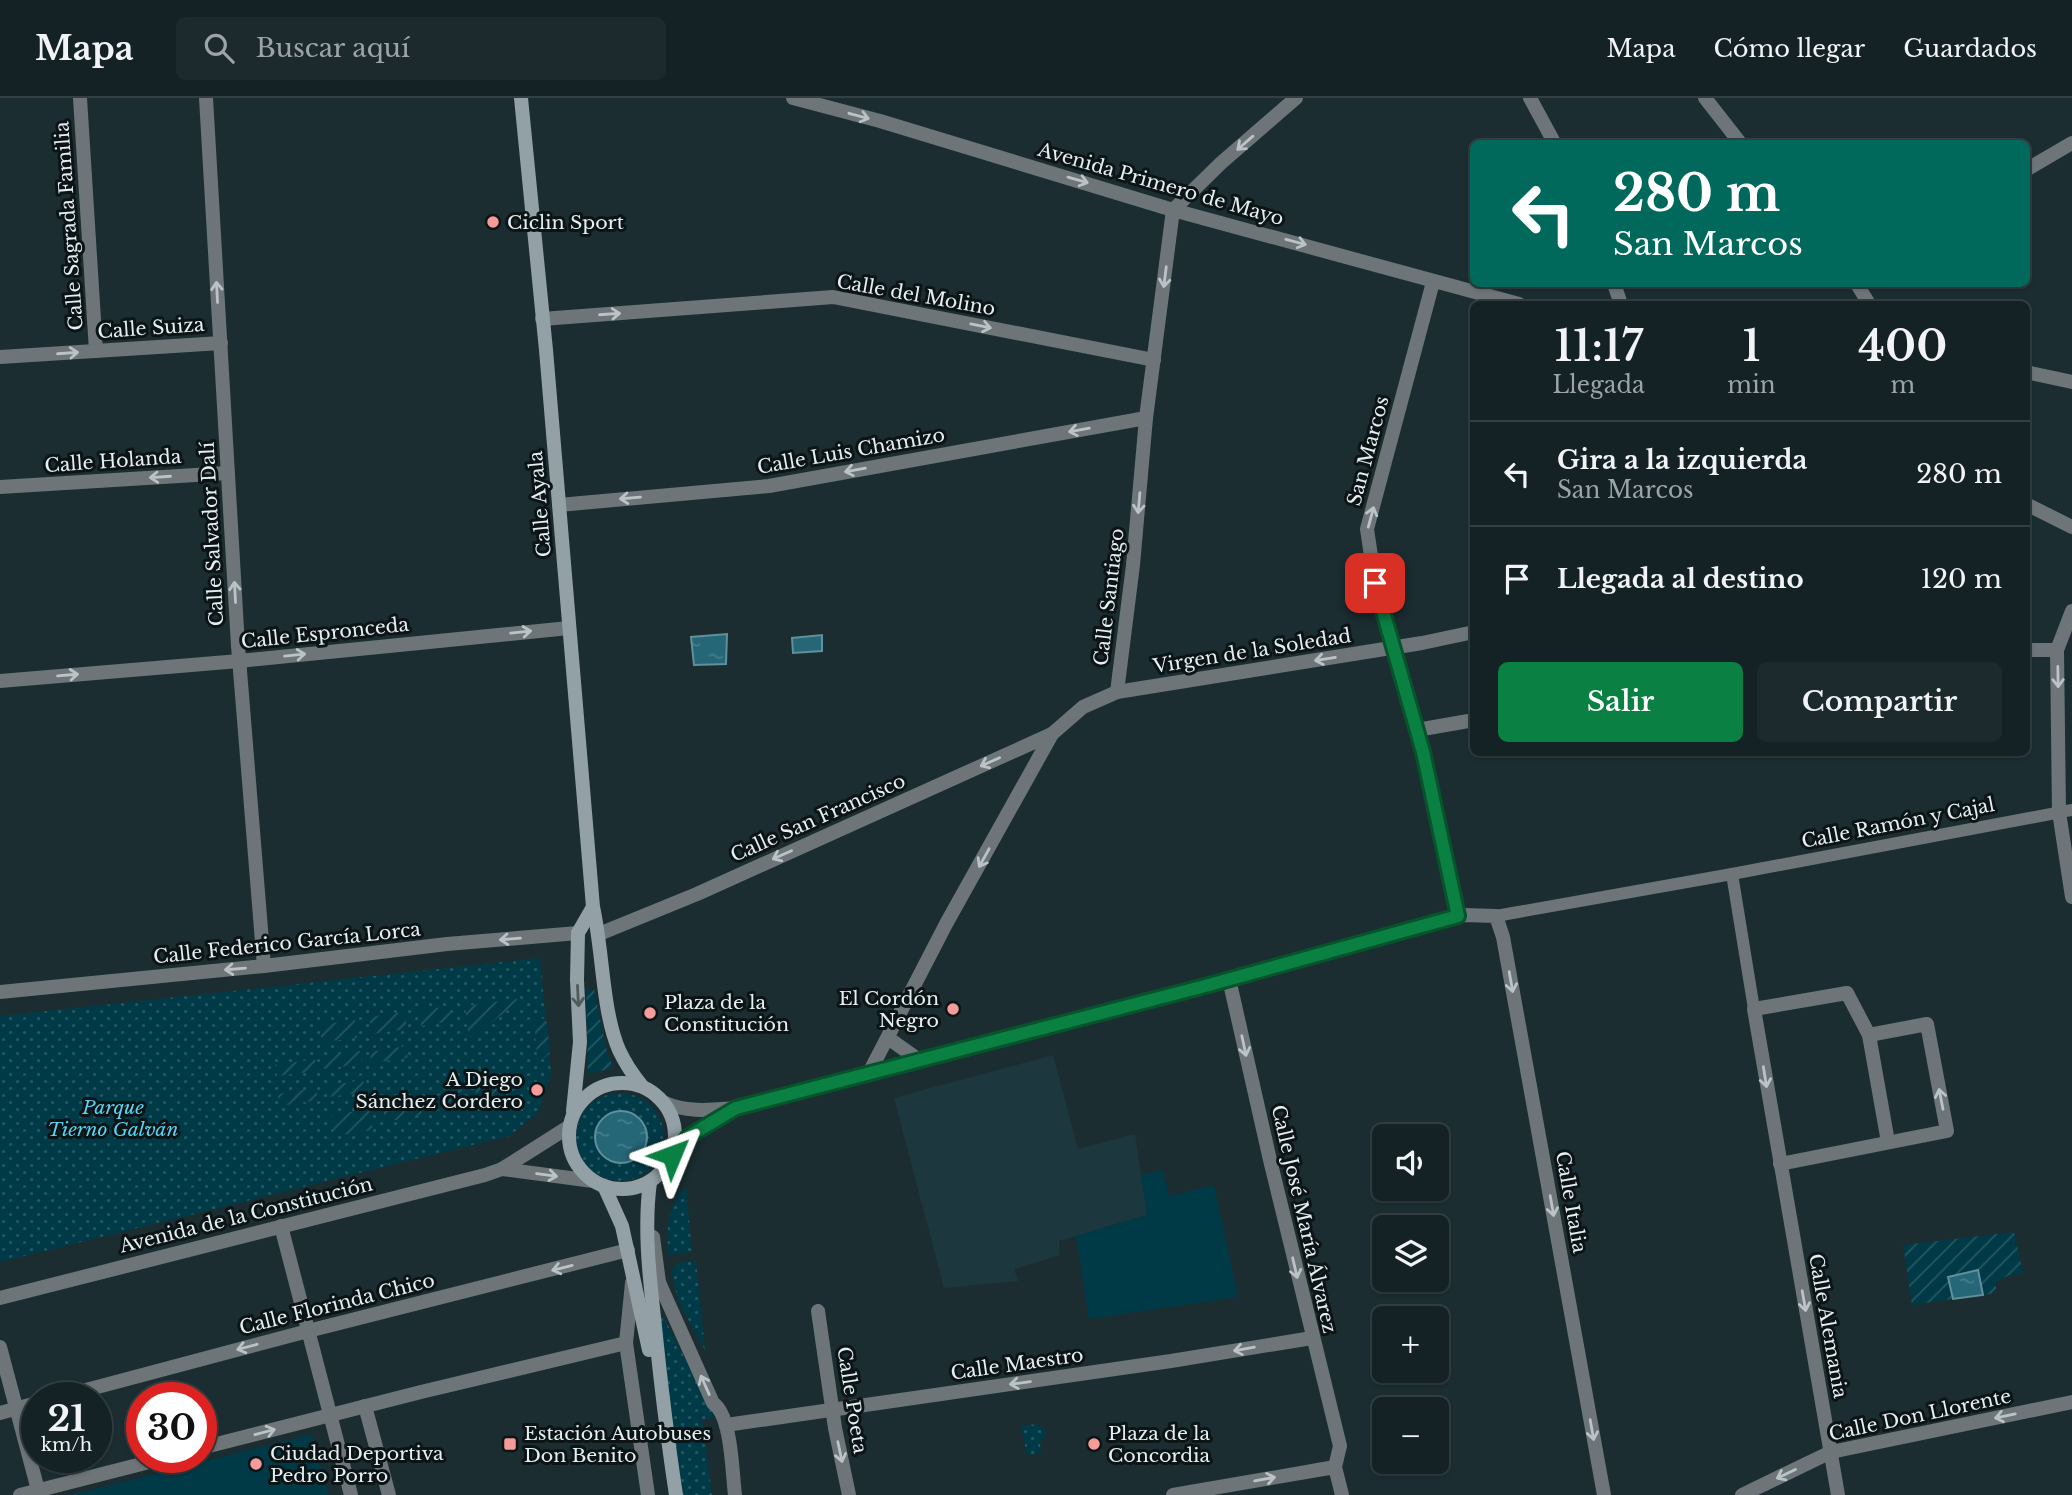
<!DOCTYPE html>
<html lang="es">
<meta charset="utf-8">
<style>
:root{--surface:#142225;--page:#1d2a2d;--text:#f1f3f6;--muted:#9da4a7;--line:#333f42;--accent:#0b8043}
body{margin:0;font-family:"Libre Baskerville",serif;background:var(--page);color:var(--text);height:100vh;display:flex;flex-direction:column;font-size:26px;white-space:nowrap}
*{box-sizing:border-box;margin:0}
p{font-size:23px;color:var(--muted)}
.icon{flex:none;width:38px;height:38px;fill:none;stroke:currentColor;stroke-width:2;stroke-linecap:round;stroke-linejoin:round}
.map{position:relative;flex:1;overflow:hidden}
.side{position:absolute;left:1470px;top:203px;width:560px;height:455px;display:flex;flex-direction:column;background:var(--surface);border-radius:10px;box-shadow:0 2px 5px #0004,0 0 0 2px var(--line)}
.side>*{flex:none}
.hud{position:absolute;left:1470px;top:42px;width:560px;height:147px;border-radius:10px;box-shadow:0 2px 5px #0004,0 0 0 2px var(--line);background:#00695c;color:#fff;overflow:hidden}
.fabs{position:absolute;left:1372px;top:1026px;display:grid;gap:14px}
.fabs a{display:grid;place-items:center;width:77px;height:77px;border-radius:10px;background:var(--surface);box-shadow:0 2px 5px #0004,0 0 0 2px var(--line);font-size:35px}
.speed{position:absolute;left:21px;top:1284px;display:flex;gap:14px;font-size:35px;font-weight:700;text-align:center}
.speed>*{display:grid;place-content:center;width:91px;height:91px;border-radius:50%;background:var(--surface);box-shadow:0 2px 5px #0004,0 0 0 2px var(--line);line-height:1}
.speed small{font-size:18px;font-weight:400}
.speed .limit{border:10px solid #d22;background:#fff;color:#111}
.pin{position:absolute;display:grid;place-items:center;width:60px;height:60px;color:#fff;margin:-30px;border-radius:14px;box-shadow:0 4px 10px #0006}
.me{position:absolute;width:77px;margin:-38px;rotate:46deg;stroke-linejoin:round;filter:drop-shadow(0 0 5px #0008)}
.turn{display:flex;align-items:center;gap:24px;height:147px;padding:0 28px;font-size:32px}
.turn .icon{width:91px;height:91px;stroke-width:2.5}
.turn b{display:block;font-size:49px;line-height:60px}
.eta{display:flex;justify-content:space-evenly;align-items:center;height:119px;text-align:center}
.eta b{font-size:42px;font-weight:600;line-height:49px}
.cta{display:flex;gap:14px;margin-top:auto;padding:14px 28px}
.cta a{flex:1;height:80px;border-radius:10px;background:var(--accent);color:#fff;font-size:28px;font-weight:600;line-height:80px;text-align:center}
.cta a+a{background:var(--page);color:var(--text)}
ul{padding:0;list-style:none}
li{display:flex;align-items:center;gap:21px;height:105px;padding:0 28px;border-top:2px solid var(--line)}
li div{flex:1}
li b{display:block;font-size:26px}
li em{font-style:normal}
header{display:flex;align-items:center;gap:42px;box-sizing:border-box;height:98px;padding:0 35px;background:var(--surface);border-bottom:2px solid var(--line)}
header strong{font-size:33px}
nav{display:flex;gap:38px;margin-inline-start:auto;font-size:24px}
.search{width:490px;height:63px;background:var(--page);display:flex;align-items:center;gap:18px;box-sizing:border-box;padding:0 24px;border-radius:10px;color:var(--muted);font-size:26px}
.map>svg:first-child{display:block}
</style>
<header>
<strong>Mapa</strong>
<div class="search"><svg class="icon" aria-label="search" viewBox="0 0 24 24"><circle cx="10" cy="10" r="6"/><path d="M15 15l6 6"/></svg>Buscar aquí</div>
<nav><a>Mapa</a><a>Cómo llegar</a><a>Guardados</a></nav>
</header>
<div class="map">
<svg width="2072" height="1397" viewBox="0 0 2072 1397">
<defs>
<pattern id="grass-dots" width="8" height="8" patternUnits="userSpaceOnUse" patternTransform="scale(1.75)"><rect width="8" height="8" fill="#003a47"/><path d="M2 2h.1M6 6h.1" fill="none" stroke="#255762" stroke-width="1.8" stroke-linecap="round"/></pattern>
<pattern id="garden-furrows" width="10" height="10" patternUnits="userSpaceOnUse" patternTransform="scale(1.75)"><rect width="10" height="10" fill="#003a47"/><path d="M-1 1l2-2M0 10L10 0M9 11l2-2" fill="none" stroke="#255762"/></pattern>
<pattern id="water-ripples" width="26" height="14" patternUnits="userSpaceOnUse" patternTransform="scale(1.75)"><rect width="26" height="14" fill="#266777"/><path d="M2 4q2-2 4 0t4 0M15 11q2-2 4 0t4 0" fill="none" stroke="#457d8b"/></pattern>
</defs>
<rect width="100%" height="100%" fill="#1b2d31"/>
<!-- built -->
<path fill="#1d373e" d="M1053,957L1078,1051L1135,1036L1147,1117L1059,1143L1060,1157L1014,1171L1018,1183L944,1190L894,1000Z"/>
<!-- grass -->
<g fill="url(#grass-dots)">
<path d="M540,860L551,975L538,1015L509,1038L0,1164V918Z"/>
<circle cx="620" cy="1039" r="44"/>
<path d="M686,1088L692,1154L668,1157C667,1130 666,1109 686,1088Z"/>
<path d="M696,1163L705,1252L679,1205L671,1173L678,1165Z"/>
<path d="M660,1220H664L712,1313L714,1320L702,1322L712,1397H676Z"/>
<path d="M1037,1326L1047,1334L1040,1346L1041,1355L1027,1357L1021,1328Z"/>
</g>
<!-- garden -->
<g fill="url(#garden-furrows)">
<path d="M586,891H594L606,950L613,970L588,976Z"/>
<path d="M517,901L518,911L506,913L469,942L465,908Z"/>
<path d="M449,908L452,923L421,928L418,913Z"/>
<path d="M405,914L407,931L372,936L369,919Z"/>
<path d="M542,920L547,924L550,955L543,961L537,957L534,926Z"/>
<path d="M355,922L357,940L322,944L319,927Z"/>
<path d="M406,948L408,960L371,965L370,954Z"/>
<path d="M360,953L362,966L324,971L322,959Z"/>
<path d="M315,961L317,973L277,978L275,967Z"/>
<path d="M471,968L508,983L524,980L525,991L477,1000Z"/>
<path d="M363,982L365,994L329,999L327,988Z"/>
<path d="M316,990L318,1002L279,1008L278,996Z"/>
<path d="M462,991L465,1006L432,1012L429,997Z"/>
<path d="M419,999L422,1016L386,1024L382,1007Z"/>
<path d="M369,1011L373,1032L334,1038L331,1017Z"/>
<path d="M2014,1134L2023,1175L2007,1178L1996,1184V1195L1983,1197L1977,1172L1949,1179L1953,1201L1912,1207L1903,1147Z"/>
</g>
<!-- pitch -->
<g fill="#003a47">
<path d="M1163,1072L1169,1098L1214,1087L1238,1199L1089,1221L1076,1138L1147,1117L1141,1077Z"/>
<path d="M312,1336L329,1397H71Z"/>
</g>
<!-- water -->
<g fill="url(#water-ripples)" stroke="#5f909c" stroke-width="2">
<path d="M727,536L726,566L694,567L691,539Z"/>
<path d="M822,537V553L793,555L792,540Z"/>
<circle cx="621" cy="1039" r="26"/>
<path d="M1978,1172L1983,1197L1953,1201L1948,1179Z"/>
</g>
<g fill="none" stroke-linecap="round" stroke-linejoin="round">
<!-- pedestrian -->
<g stroke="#6d7578" stroke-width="12">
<path d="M1732,776L1754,911"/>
<path d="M1496,818L1732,776L2072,712"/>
</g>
<!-- minor -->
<g stroke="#6d7578" stroke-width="14">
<path d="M80,0L96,253"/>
<path d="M206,0L238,548L264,868"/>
<path d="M793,0L880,23L1173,112L1519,206"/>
<path d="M1530,0L1555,46"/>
<path d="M1705,0L1741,46"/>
<path d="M2026,72L2072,45"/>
<path d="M1433,184L1367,431L1375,485L1423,654L1458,819"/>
<path d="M1614,186L1621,206"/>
<path d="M1857,186L1869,206"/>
<path d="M542,221L833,199L1154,262"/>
<path d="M0,259L221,245"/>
<path d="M2026,274L2072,284"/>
<path d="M0,389L228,375"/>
<path d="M2026,406L2072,429"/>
<path d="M559,407L769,388L1146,320"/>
<path d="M2072,513L2057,552L2059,714L2072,799"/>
<path d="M2026,552H2057"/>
<path d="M0,583L239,563L569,530"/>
<path d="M1117,594L1133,467L1146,320L1173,112L1221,65L1296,0"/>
<path d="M1417,632L1474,622"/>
<path d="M599,836L697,796L1052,636"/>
<path d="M1229,881L1270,1062L1340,1348L1335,1369L1342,1397"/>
<path d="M0,894L264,868L447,846L578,835"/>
<path d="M888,940L919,962"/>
<path d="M869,975L946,826L1052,636L1083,609L1117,594L1422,545L1474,534"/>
<path d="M663,1004C687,1015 710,1012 736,1010L1229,881L1464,817L1496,818L1503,839L1604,1397"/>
<path d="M672,1057L689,1038L732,1013"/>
<path d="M1780,1066L1947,1033L1927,926L1869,937"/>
<path d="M502,1071L593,1083"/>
<path d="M281,1128L351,1397"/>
<path d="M653,1139L659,1184L666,1200L713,1305C732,1318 732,1374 735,1397"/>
<path d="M632,1185L626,1245L648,1397"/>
<path d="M0,1200L485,1077L502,1071L570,1028"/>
<path d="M818,1213L835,1330L849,1397"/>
<path d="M0,1249L38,1392"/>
<path d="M56,1300L308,1233L628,1152"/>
<path d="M365,1308L389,1397"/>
<path d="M0,1315L37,1305"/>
<path d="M726,1327L1171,1263L1312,1240"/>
<path d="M201,1350L421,1294L626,1245"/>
<path d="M20,1397L165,1360"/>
<path d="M1173,1397L1335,1369"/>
<path d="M1742,1397L1831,1354L2072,1304"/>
<path d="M1838,1397L1754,911L1847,895L1869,937L1888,1044"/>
</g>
<!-- secondary -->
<g stroke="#93a0a5" stroke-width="14">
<path d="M521,0L546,252L593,809C603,852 602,913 619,952C625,965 633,977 642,988"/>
<circle cx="622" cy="1038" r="53"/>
<path d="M573,1013L580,944L577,882L578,835L593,809"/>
<path d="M650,1084C644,1129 649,1175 654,1219C660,1279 667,1338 676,1397"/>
<path d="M604,1088L622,1128L649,1252"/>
</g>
</g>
<!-- one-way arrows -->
<defs><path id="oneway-shaft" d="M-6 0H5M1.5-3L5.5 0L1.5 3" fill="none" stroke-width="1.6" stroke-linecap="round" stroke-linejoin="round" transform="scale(1.75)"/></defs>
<g stroke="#bac4c7">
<use href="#oneway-shaft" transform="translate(859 18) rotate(15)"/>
<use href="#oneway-shaft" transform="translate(1245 45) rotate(139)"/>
<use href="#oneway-shaft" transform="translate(1078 82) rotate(16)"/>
<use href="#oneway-shaft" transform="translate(1296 144) rotate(15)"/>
<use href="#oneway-shaft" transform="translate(1165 179) rotate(97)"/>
<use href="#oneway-shaft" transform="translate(217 194) rotate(-93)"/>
<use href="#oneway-shaft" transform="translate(610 216) rotate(-4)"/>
<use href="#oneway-shaft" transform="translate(981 228) rotate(11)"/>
<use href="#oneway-shaft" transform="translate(68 255) rotate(-4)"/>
<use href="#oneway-shaft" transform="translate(1079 332) rotate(170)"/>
<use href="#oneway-shaft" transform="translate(855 372) rotate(170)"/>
<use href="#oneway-shaft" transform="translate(160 379) rotate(176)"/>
<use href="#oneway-shaft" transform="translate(630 400) rotate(175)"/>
<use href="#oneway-shaft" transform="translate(1139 405) rotate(95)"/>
<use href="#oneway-shaft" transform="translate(1371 419) rotate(-75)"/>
<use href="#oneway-shaft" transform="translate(235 494) rotate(-93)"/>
<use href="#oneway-shaft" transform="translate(521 534) rotate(-6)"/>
<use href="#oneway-shaft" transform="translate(295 557) rotate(-6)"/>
<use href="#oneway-shaft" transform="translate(1325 561) rotate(171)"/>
<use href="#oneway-shaft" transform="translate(68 577) rotate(-5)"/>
<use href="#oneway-shaft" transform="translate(2058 579) rotate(89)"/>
<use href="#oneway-shaft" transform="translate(990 664) rotate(156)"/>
<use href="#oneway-shaft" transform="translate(782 757) rotate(156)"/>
<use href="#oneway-shaft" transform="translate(984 760) rotate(119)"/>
<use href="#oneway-shaft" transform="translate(510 841) rotate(175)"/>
<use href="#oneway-shaft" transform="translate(235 871) rotate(175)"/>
<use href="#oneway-shaft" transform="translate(1511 884) rotate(80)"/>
<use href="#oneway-shaft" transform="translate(1244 948) rotate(78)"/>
<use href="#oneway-shaft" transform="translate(1765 979) rotate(81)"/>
<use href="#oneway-shaft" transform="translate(1941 1001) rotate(-101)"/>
<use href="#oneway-shaft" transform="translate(547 1077) rotate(7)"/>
<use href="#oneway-shaft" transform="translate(1552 1108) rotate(80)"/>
<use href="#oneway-shaft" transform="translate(562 1170) rotate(166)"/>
<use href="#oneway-shaft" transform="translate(1295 1170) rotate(77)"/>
<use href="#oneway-shaft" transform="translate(1804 1203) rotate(80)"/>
<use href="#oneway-shaft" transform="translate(247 1249) rotate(165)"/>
<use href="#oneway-shaft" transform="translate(1244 1251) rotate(170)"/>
<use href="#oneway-shaft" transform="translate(1020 1285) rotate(172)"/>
<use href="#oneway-shaft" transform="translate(705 1287) rotate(-114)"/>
<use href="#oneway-shaft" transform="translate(2005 1318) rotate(168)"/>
<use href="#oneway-shaft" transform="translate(1592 1332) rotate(80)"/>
<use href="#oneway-shaft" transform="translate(265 1334) rotate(-15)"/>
<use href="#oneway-shaft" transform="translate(840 1354) rotate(78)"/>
<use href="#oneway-shaft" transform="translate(1786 1376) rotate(154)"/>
<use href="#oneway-shaft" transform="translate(1265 1381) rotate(-10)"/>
</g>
<use stroke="#505a5e" href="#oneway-shaft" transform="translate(578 898) rotate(87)"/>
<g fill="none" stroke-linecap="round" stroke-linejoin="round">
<defs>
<path id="route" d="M672,1057L689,1038L736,1010L1205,888L1458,818L1423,654L1375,485"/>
</defs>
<!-- route casing -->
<use href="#route" stroke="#07532c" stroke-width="18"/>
<!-- route -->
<use href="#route" stroke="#0b8043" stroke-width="12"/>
</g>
<!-- markers -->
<g fill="#f59b99" stroke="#0c1416" stroke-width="2.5">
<circle cx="493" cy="124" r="7"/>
<circle cx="953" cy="911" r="7"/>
<circle cx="650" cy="915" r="7"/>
<circle cx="537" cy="992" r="7"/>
<rect x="503" y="1339" width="14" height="14" rx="3.5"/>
<circle cx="1094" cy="1346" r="7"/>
<circle cx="256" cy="1366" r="7"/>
</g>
<g text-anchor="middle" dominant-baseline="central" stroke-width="6" stroke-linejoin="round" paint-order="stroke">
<!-- street labels -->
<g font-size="19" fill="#e4eff2" stroke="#0c1416">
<text transform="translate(1161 86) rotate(16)">Avenida Primero de Mayo</text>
<text transform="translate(69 128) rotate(-94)">Calle Sagrada Familia</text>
<text transform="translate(916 197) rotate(10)">Calle del Molino</text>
<text transform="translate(151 230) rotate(-4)">Calle Suiza</text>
<text transform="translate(851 353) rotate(-10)">Calle Luis Chamizo</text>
<text transform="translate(1368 353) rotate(-75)">San Marcos</text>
<text transform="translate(113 363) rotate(-4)">Calle Holanda</text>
<text transform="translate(540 406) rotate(-95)">Calle Ayala</text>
<text transform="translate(212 436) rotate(-93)">Calle Salvador Dalí</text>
<text transform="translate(1109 499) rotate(-83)">Calle Santiago</text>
<text transform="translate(325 535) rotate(-6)">Calle Espronceda</text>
<text transform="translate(1252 553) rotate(-9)">Virgen de la Soledad</text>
<text transform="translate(818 720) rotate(-24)">Calle San Francisco</text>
<text transform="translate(1898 725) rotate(-11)">Calle Ramón y Cajal</text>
<text transform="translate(287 845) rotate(-6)">Calle Federico García Lorca</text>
<text transform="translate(1571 1104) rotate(80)">Calle Italia</text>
<text transform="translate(246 1117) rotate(-14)">Avenida de la Constitución</text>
<text transform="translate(1304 1121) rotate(77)">Calle José María Álvarez</text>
<text transform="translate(337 1206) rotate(-14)">Calle Florinda Chico</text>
<text transform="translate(1828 1228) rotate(80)">Calle Alemania</text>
<text transform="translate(1017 1266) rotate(-8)">Calle Maestro</text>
<text transform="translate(852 1302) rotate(81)">Calle Poeta</text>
<text transform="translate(1920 1317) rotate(-12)">Calle Don Llorente</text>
</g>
<!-- poi labels -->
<g font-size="19" fill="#e4eff2" stroke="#0c1416" text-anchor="start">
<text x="507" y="124">Ciclin Sport</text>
<text x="939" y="900" text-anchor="end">El Cordón<tspan x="939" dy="22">Negro</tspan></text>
<text x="664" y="904">Plaza de la<tspan x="664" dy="22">Constitución</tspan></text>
<text x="523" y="981" text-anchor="end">A Diego<tspan x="523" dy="22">Sánchez Cordero</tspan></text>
<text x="524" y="1335">Estación Autobuses<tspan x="524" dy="22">Don Benito</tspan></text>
<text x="1108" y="1335">Plaza de la<tspan x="1108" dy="22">Concordia</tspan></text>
<text x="270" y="1355">Ciudad Deportiva<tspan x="270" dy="22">Pedro Porro</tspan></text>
</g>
<!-- park labels -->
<g font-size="19" font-style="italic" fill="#58d4f3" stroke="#0c1416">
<text x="113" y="1009">Parque<tspan x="113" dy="22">Tierno Galván</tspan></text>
</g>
</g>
</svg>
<div class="fabs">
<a><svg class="icon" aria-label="sound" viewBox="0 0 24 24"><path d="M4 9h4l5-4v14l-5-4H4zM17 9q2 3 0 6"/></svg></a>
<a><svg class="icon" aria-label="layers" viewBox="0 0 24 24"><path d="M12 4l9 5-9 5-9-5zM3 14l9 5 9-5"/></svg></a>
<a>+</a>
<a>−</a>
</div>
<div class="speed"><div>21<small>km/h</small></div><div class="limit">30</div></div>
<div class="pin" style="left:1375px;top:485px;background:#d93025"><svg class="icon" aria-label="arrive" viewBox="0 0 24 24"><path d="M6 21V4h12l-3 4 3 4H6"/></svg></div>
<svg class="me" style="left:672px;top:1057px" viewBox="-20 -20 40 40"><path d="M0-17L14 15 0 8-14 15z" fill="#0b8043" stroke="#fff" stroke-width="4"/></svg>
<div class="hud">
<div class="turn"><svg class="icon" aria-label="left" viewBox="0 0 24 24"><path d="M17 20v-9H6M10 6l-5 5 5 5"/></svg><div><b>280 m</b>San Marcos</div></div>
</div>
<section class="side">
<div class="eta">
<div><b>11:17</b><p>Llegada</p></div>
<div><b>1</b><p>min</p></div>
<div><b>400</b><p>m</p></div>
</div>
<ul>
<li><svg class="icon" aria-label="left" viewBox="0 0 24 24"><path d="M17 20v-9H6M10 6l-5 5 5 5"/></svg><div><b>Gira a la izquierda</b><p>San Marcos</p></div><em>280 m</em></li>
<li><svg class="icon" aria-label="arrive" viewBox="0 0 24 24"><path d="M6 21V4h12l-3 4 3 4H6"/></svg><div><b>Llegada al destino</b></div><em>120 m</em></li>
</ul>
<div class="cta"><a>Salir</a><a>Compartir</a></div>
</section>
</div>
